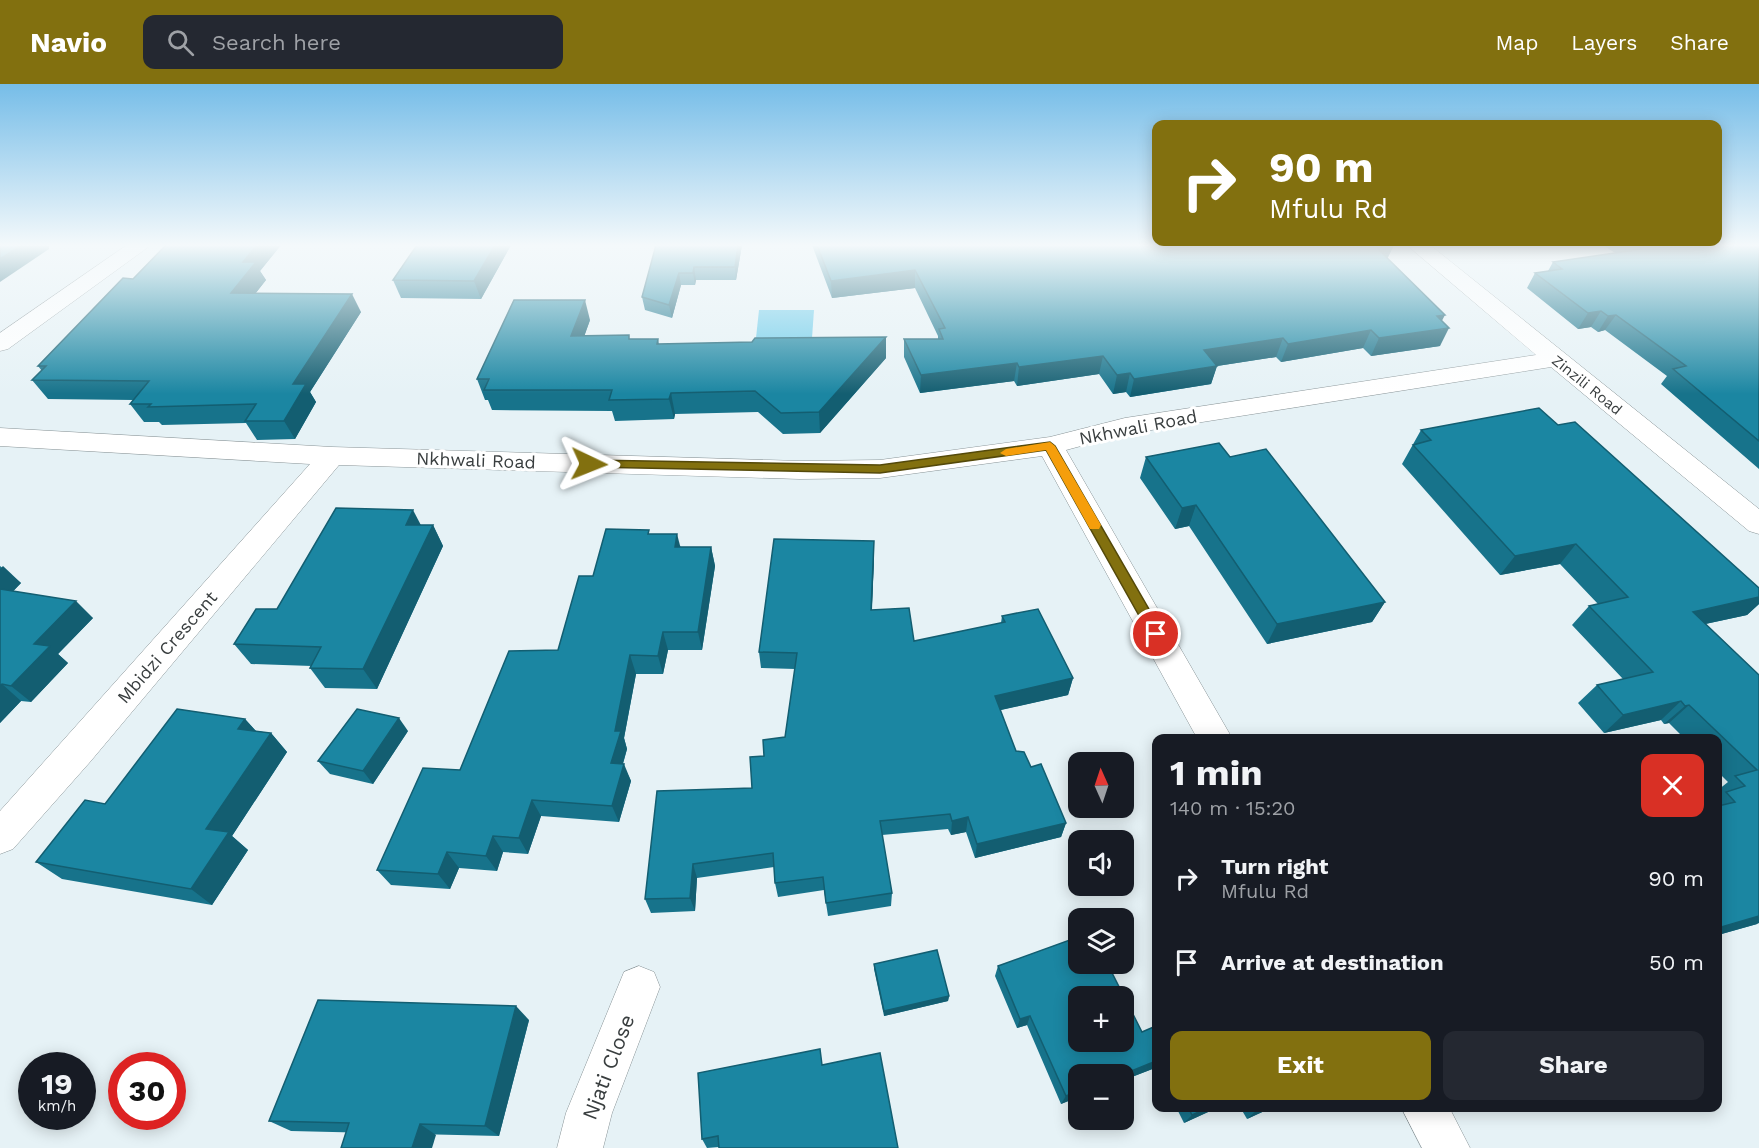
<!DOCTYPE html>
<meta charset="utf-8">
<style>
:root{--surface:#171b24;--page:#242831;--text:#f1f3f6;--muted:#9ea1a6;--accent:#82700f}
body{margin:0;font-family:"Work Sans",sans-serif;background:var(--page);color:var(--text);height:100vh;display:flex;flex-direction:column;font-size:22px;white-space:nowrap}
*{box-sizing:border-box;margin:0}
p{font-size:20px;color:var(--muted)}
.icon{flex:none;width:33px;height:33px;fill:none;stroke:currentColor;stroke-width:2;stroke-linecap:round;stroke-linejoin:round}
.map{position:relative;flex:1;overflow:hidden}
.sheet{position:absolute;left:1152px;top:650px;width:570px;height:378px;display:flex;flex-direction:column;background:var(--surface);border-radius:12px;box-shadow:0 3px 15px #0003}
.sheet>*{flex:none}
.hud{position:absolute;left:1152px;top:36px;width:570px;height:126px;border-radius:12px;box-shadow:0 3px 15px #0003;background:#82700f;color:#fff;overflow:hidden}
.needle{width:39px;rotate:357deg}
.tools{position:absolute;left:1068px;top:668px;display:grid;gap:12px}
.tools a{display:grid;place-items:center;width:66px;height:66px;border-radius:12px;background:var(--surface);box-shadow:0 3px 15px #0003;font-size:30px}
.speed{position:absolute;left:18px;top:968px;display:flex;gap:12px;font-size:30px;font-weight:700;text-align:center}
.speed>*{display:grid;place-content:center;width:78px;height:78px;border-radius:50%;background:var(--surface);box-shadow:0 3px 15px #0003;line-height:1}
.speed small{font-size:15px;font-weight:400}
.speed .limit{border:9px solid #d22;background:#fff;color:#111}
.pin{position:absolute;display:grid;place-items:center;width:51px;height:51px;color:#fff;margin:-26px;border:3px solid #fff;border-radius:50%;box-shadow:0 2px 6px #0007}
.me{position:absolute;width:66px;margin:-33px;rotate:92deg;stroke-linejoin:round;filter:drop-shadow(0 0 4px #0008)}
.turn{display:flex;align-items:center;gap:21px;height:126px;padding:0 18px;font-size:27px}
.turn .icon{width:78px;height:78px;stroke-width:2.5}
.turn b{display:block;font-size:42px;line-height:51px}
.round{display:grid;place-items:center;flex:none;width:63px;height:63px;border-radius:12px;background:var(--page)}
.head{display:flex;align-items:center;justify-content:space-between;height:102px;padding:0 18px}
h1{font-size:36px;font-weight:700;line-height:45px}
.button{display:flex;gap:12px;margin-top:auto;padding:12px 18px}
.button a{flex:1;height:69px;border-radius:12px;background:var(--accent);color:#fff;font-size:24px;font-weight:700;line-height:69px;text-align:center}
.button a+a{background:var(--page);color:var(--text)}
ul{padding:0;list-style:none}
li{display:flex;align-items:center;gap:18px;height:84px;padding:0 18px}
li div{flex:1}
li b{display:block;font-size:22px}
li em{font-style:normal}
header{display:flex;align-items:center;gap:36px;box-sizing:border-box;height:84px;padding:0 30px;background:var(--accent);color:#fff}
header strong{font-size:28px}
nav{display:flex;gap:33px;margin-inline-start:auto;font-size:21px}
.search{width:420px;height:54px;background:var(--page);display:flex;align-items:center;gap:15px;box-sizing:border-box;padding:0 21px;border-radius:12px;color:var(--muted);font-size:22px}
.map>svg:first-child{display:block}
</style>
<header>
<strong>Navio</strong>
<div class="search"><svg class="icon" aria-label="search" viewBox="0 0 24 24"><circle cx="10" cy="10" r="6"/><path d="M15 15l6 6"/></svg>Search here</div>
<nav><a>Map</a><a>Layers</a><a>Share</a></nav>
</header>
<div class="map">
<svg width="1759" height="1064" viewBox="0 0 1759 1064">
<rect width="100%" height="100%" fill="#e6f2f6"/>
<!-- water -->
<path fill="#6ccbe9" d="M759,226H814L812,254H756Z"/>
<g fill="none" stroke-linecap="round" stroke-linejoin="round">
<defs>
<g id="minor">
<path d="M127,161H151L8,265L0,267V249Z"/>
<path d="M1407,161H1430L1759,425V450L1749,447L1551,283L1126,350L1066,366L1232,654H1197L1042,372L880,394L800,395L339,381L90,678L13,765L0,770V727L310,380L0,362V344L332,363L800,377L880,376L1050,353L1125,334L1536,271Z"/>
<path d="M639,882L654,888L660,903L612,1029L603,1064H557L566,1029L624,888Z"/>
<path d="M1401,1023H1449L1470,1064H1422Z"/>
</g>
</defs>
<!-- minor casing -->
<use href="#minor" stroke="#889396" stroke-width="1"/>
<!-- minor -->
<use href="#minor" fill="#fff" fill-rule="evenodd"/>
</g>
<!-- wall -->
<g fill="#17738b">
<path d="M166,161H281L260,187L266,196L255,210L361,228L310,308L316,318L295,355L257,356L246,339L162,341L159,338H144L130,320L134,316L48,315L32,296L42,287L38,282L133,195Z"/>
<path d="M417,161H511L481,215L401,214L393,196Z"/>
<path d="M656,161H742L736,196H696L695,201H681L672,234L645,226L642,213Z"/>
<path d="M812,161H1394L1387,175L1442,237L1440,262L1371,272L1363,264L1281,278L1276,273L1217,282L1211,300L1130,313L1126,308L1113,310L1099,290L1017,302L1014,297L920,309L904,273V255H938V252L915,204L832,214Z"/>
<path d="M1603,161H1759V385L1661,300L1667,292L1605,246L1598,248L1591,243L1578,245L1527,204L1535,189L1548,187L1553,178L1615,169Z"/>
<path d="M590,236L584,252L629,251V255H658L659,260L886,274L820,349L783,350L758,328L675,330L674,335L615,337L612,327L492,326L488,316H485L477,295Z"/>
<path d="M1558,341L1759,504V520L1747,531L1705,540L1759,591L1757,840L1718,851V706L1728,698L1718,688V654H1684L1669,639L1664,640L1661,636L1604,649L1578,619L1597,601L1623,595L1572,541L1589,522L1598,520L1560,480L1500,491L1402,380L1421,346Z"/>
<path d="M1146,373H1230L1385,518L1372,538L1267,560L1189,442L1175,445L1140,394Z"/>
<path d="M421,441H433L443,462L377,605L325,604L310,584L312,582L251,580L234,560L277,525Z"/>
<path d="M650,450L681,463H711L715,482L702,566H668L663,590H636L624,654L627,665L623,680L631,697L619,738L541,732L528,770L503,768L497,787L459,784L450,805L391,801L377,786L558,566L593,492Z"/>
<path d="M874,474L872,526L914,557L1001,539L1002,532L1073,594L1068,611L1000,626L1016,667L1031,683L1066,739L1061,753L975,774L966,748L951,751L948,745L882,751L892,809L891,822L828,832L824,806L778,813L775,799L774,783L697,794L695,827L651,829L645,815L752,704L764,672L785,653L795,585L761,584L759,568Z"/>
<path d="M0,482L21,499L13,507L93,534L58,570L68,579L31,618L21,617L0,639Z"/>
<path d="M245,635L256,647L271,649L287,668L232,752L248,766L212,821L62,795L36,778Z"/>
<path d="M408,647L373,700L330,690L318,677Z"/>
<path d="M874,880L949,912L948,917L884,932L874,885Z"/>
<path d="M998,882L1142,948L1156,942V986L1155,984L1124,996V990H1078V1013L1061,1020L1027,941L1017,944L995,892Z"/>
<path d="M529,936L499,1052L291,1047L269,1037Z"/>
<path d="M823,981L719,1063L707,1064L702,1055Z"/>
<path d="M1176,1023H1219L1184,1039Z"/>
<path d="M1240,1023H1273L1247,1035Z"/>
</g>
<!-- shaded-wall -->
<g fill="#135e71">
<path d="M21,161H49V165L0,198V175Z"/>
<path d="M257,161H281L260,187L266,196L241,228L231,209L243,178Z"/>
<path d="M495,161H511L481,215L474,197Z"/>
<path d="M738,161H742L736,196L735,183Z"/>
<path d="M1389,161H1394L1386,177L1377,164Z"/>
<path d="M694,183L696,196L695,201L693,189Z"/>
<path d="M915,186V204L832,214L831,197Z"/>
<path d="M679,189L681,201L672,234L669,221Z"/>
<path d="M352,210L361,228L310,308L316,318L295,355L284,337L293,300Z"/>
<path d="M585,216L590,236L577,273L571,252Z"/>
<path d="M1601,227L1591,243L1578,245L1588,229Z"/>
<path d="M1445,231L1437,246L1449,244L1440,262L1371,272L1379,254L1437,232Z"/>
<path d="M1616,231L1605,246L1598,248L1608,232Z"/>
<path d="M1371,246L1363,264L1281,278L1288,260Z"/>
<path d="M886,253V274L820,349L819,328Z"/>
<path d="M1283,254L1276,273L1217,282L1211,300L1130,313L1134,295L1204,266Z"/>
<path d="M1103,272L1099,290L1017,302L1019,283Z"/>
<path d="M1017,279L1014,297L920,309L921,291Z"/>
<path d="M1130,289L1126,308L1113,310L1117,291Z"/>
<path d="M671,309L675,330L674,335L669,315Z"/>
<path d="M1196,421L1189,442L1175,445L1182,424Z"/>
<path d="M413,426L424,447L406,441Z"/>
<path d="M433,441L443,462L377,605L363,585Z"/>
<path d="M677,450L682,469L675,463Z"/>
<path d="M874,457V474L871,543V526Z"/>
<path d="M1576,460L1560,480L1500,491L1515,472Z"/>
<path d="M711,463L715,482L702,566L698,548Z"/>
<path d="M3,482L21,499L2,519L0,518V485Z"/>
<path d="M1759,513V520L1747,531L1673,547L1693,528Z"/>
<path d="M76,517L93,534L58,570L68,579L31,618L11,602L34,560Z"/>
<path d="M1385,518L1372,538L1267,560L1277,540Z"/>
<path d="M663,548L668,566L663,590L658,572Z"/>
<path d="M630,571L636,590L624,654L627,665L618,696L611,679L615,647Z"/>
<path d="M1073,594L1068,611L992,628L995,612Z"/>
<path d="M2,600L21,617L0,639V602Z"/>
<path d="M1681,617L1661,636L1604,649L1623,631Z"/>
<path d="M1689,621L1669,639L1664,640L1685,622Z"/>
<path d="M399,634L408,647L373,700L363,687Z"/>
<path d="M245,635L262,654L238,645Z"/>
<path d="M271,649L287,668L232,752L248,766L212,821L191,805L206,745Z"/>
<path d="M624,680L631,697L619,738L612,722Z"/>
<path d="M532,716L541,732L528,770L519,754Z"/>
<path d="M968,733L966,748L951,751L952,737Z"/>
<path d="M1066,739L1061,753L975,774L977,760Z"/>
<path d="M493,752L503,768L497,787L486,772Z"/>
<path d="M447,768L459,784L450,805L438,790Z"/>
<path d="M693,780L697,794L695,827L690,814Z"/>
<path d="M1759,832V839L1757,840L1718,851V844Z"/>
<path d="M949,912L948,917L884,932V927Z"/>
<path d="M516,922L529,936L499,1052L485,1042Z"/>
<path d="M1030,932L1027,941L1017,944L1020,935Z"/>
<path d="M1156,977V983L1155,984L1124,996V990Z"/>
<path d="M1078,1007V1013L1061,1020L1066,1012Z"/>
<path d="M1210,1023H1219L1184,1039L1192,1031Z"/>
<path d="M1266,1023H1273L1247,1035L1256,1027Z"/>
<path d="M420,1040L436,1051L432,1064H412Z"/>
</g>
<!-- building -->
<g fill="#1b86a2" stroke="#135e71" stroke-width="1.5" fill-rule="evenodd">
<path d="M0,161H21L0,175Z"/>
<path d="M166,161H257L243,178H256L231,209L352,210L293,300H306L284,337H245L256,320L148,323L151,320H130L149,297L32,296L46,282H38L123,194L133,195Z"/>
<path d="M417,161H495L474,197L393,196Z"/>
<path d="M656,161H738L735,183H694L693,189H679L669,221L642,213Z"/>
<path d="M817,161H1389L1377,164L1445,231L1437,232L1449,244L1379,254L1371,246L1288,260L1283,254L1204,266L1217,282L1134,295L1130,289L1117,291L1103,272L1019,283L1017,279L921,291L904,255H943L939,245L945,244L915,186L831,197Z"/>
<path d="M1635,161H1759V357L1673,285L1686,282L1616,231L1608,232L1601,227L1588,229L1535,189L1562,185L1553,178L1642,165Z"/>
<path d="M514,216H585L571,252L629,251V255H658L657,260L752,258L755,254L886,253L819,328L781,329L755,307L671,309L669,315L609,316L612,306H484L489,295H477Z"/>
<path d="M1539,324L1558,341L1575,338L1759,504V513L1693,528L1759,591V832L1718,844V722L1735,718L1726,708L1745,702L1735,692L1757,686L1689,621L1685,622L1681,617L1623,631L1597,601L1653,588L1589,522L1628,513L1576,460L1515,472L1413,361L1431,356L1421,346Z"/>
<path d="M1219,359L1230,373L1266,365L1385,518L1277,540L1196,421L1182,424L1146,373Z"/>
<path d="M336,424L413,426L406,441H433L363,585L310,584L321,563L234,560L256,525H277Z"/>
<path d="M606,445L649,446L648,450H677L675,463H711L698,548H663L658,572L630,571L615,647H621L611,679L624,680L612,722L532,716L519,754L493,752L486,772L447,768L438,790L377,786L423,684L460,686L509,567L558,566L579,492H593Z"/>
<path d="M774,455L874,457L871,526L909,524L914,557L1005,538L1002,532L1038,525L1073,594L995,612L1016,667L1024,668L1031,683L1041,680L1066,739L977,760L968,733L952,737L950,730L880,737L892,809L826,819L823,793L775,799L773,769L693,780L690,814L645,815L657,707L752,704L750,673L764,672L763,656L785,653L797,569L759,568Z"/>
<path d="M0,505L76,517L34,560L50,562L11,602L2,600L0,602Z"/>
<path d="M177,625L245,635L238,645L271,649L206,745L229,748L191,805L36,778L85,716L105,720Z"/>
<path d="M357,625L399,634L363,687L318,677Z"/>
<path d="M1078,853V879H1107L1142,948L1156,942V977L1124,990H1078V1007L1066,1012L1030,932L1020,935L998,882ZM1078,912H1124V957H1078Z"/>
<path d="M937,866L949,912L884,927L874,880Z"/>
<path d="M318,916L516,922L485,1042L420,1040L412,1064H341L349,1039L269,1037Z"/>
<path d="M820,965L822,981L880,969L898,1064H719L718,1052L702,1055L698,989Z"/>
<path d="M1188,1023H1210L1192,1031Z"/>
<path d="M1254,1023H1266L1256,1027Z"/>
</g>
<!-- sky -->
<linearGradient id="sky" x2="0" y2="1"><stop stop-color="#76bde8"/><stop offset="0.52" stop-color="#f4f9fb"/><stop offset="1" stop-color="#f4f9fb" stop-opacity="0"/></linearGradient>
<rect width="1759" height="310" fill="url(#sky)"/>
<!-- route -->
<path fill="#82700f" stroke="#54490a" stroke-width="1.5" d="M1050,358L1055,362L1161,546V553H1151L1046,366L880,389L589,383L583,380L589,376L880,381Z"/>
<!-- slow -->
<path fill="#f59e0b" d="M1050,358L1055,362L1101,441L1099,445H1090L1046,366L1006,372L1000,369L1006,365Z"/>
<g text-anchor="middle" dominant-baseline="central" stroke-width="6" stroke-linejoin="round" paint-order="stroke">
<!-- far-street labels -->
<g font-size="15" fill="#393e3f" stroke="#fff">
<text transform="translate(1587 301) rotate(39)">Zinzili Road</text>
</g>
<!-- street labels -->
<g font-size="18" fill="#393e3f" stroke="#fff">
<text transform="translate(1138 343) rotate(-11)">Nkhwali Road</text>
<text transform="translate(476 376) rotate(2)">Nkhwali Road</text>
<text transform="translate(167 563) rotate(-49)">Mbidzi Crescent</text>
</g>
<!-- near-street labels -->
<g font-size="21" fill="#393e3f" stroke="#fff">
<text transform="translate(608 983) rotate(-69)">Njati Close</text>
</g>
</g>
</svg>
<div class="tools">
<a><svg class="needle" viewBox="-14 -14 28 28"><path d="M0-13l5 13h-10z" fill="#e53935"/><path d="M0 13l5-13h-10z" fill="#9ea1a6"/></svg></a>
<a><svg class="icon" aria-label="sound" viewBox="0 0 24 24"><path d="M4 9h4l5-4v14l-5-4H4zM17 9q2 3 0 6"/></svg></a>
<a><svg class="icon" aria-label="layers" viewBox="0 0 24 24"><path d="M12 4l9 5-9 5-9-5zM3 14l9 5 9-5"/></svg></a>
<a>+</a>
<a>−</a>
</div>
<div class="speed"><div>19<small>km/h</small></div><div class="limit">30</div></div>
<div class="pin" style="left:1156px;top:550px;background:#d93025"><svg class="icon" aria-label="arrive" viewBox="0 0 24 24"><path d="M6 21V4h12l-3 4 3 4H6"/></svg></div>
<svg class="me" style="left:589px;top:380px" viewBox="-20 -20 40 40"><path d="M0-17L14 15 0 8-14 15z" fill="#82700f" stroke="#fff" stroke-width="4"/></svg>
<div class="hud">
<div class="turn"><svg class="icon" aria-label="right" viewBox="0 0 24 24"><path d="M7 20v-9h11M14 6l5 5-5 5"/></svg><div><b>90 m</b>Mfulu Rd</div></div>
</div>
<section class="sheet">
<div class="head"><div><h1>1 min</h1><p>140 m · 15:20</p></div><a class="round" style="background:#d93025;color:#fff"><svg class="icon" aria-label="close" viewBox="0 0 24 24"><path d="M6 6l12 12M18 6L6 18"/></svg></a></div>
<ul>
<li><svg class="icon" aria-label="right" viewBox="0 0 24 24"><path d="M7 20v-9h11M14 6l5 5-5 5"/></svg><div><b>Turn right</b><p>Mfulu Rd</p></div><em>90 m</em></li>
<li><svg class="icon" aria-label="arrive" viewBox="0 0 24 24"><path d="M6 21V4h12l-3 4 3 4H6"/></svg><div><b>Arrive at destination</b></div><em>50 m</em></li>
</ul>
<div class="button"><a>Exit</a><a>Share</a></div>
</section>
</div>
